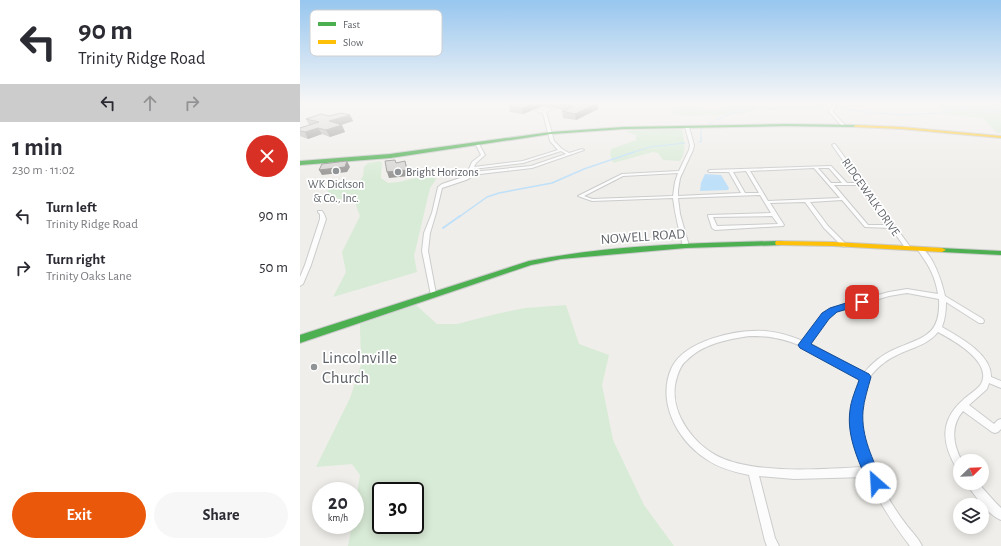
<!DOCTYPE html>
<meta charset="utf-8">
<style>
:root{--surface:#fff;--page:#f7f7f7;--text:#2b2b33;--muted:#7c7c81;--accent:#ea580c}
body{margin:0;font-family:"Alegreya Sans",sans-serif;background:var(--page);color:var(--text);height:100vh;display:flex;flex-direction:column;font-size:15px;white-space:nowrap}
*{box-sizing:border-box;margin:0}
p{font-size:13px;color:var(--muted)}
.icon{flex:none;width:22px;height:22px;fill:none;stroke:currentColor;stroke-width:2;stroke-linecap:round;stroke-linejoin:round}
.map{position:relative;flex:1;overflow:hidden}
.sheet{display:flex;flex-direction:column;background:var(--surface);width:300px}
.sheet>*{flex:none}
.guide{background:#fff;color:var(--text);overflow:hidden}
.needle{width:26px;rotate:67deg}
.controls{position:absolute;left:653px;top:454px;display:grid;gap:8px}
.controls a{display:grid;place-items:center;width:36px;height:36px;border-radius:50%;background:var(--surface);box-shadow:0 2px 10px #0003;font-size:20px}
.speed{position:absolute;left:12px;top:482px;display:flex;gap:8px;font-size:20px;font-weight:700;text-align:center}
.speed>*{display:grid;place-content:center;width:52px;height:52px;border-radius:50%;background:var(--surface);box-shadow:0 2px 10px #0003;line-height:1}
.speed small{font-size:10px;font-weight:400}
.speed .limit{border:2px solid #111;border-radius:6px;background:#fff;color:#111}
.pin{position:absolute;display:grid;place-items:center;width:34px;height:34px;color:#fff;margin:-17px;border-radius:8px;box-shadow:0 2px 6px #0006}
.me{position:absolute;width:44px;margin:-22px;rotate:334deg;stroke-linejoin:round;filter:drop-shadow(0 0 3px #0008)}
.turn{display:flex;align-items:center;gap:14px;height:84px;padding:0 12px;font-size:18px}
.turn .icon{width:52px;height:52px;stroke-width:2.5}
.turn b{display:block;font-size:28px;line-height:34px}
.lanes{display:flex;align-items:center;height:38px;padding:0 12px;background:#0003;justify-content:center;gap:20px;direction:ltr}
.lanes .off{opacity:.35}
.round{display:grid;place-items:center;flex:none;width:42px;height:42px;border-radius:21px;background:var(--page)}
.headline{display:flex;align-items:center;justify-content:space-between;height:68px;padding:0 12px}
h1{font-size:24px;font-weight:700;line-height:30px}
.action{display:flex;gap:8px;margin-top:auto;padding:8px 12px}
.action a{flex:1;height:46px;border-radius:24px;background:var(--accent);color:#fff;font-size:16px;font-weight:700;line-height:46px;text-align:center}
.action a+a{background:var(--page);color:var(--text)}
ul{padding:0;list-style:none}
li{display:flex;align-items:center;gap:12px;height:52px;padding:0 12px}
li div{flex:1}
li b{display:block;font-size:15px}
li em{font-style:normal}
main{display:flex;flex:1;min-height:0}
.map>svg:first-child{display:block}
</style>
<main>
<section class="sheet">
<div class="guide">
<div class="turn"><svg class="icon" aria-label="left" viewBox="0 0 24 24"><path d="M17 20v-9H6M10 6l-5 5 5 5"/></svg><div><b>90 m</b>Trinity Ridge Road</div></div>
<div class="lanes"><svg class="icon" aria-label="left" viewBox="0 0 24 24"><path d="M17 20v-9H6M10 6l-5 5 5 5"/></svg><svg class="icon off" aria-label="ahead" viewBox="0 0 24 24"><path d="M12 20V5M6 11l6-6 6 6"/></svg><svg class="icon off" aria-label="right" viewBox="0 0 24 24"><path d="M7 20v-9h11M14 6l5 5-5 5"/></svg></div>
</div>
<div class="headline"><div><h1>1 min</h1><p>230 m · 11:02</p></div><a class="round" style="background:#d93025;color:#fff"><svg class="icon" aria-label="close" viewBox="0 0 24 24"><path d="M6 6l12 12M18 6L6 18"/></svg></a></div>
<ul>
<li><svg class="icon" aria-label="left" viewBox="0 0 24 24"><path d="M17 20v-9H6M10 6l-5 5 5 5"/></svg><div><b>Turn left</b><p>Trinity Ridge Road</p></div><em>90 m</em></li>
<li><svg class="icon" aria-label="right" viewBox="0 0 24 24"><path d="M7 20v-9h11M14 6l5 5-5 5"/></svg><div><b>Turn right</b><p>Trinity Oaks Lane</p></div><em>50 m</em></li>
</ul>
<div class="action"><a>Exit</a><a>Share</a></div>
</section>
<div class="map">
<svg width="701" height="546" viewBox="0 0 701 546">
<rect width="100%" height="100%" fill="#efeeea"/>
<!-- green -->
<g fill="#d8ebd6" fill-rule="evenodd">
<path d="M433,104H527L521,110H458L442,114L387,116L374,115L370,111C384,101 405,112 421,109C425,109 429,106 433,104Z"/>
<path d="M641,104H701V133H697L683,118L645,115L638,105Z"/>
<path d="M382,129C384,141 387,151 380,161L363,160L358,153L353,152L313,163L310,154L311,149L336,140V135L325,131Z"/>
<path d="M80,161L82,163L81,178L88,183L99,182L132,174L136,179L130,188L114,256L117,272L33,297L46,272L42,252L60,216L54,200L40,199L29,196L27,189L58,184L63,176L64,167L68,163Z"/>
<path d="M116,305L137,324H157L196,314L225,308L266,305L279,344L309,355L302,385L313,440L344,505L374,546H48L52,525H55V507L60,475L52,464L16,467L50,398L61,365L60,324ZM81,491H115V525H81Z"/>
</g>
<!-- water -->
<path fill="#bfe0f9" d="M405,174L421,175L429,188L428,190L400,191L401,183Z"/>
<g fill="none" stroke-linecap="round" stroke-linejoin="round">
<!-- stream-far2 -->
<g stroke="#bfe0f9" stroke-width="1">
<path d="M523,104L529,106"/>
<path d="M675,104L689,109"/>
<path d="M537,107L557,111L602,115L642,113L658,108L701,112"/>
<path d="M416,120L433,113L469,104"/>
<path d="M408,125L413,122"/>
<path d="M399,142H401V130L404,127"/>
<path d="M331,153L350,147L385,143"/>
</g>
<!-- stream-far1 -->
<path stroke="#bfe0f9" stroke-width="1.5" d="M159,217L187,197L199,193L252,183L284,169L334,152"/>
<!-- stream -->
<path stroke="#bfe0f9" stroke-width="2" d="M143,228L160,216"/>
<defs>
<g id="street">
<path d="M534,104H537L533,110V112L544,124V126H542L529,112V110Z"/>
<path d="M243,107L252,110L246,112L254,141L262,149L269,153L282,149L284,150L232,168L171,175L170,178L166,180L142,188L136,213L130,233L128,251L136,294L133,296L131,295L122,251L124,233L132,213L138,187L142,184L166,176L172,162L181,155L175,143L176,142H178L185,155L176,163L174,167L223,161L258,150L250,141L243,113L236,111ZM243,109L247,110L241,111ZM261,151L266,154L231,166L172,172L173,169L223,163Z"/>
<path d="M387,126L389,127L394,145L393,150L380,178L378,190V196L441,193L429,172H409L408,171L410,170L530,166H531L547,183H559L532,145L534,144H535L611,248L608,250L606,249L591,228L565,227L542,200L510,202L528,226L547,245L544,247L542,246L524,228L505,202L470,203L484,225L483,226L415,230L412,228L408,216V215L471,213L460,195L378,198L380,214L389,246L386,248L383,246C379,230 375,215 373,198L292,201L278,196L322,174L379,171L389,150L390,145L385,127ZM514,168L540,198L468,201L450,171ZM518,168H529L542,183H531ZM446,171L459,193H445L433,172ZM378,173L375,182L373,196L292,199L284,196L323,176ZM534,185H561L589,225H568ZM472,216L478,224L417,226L413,217Z"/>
<path d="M18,211H22L24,214L26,219L11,265L3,284L0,286V277L5,265L20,219V214L18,212Z"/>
<path d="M620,247C633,254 642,282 645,296L683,319L684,321L683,323H679L646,302C646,311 645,319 642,327C659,337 692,354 691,377L701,381V388L689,383L687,389L669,405L694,424L698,420L701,419V429L698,432L695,433L692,432L663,411C650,426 653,445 662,461H660V471L657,469C642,444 639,421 663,400C667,396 678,389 681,384C693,362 653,340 638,332C628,345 611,348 597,355C588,359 579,366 573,373C568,378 567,384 565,390C552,430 572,474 594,507C598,514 603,520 608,527C613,533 619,539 622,546H610C593,524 579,502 567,477L494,479L459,476L475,538L479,546H467L465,541L449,475C434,472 419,468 406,459C377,440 356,401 372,367C386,340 437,329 465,331C478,332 491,336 503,341L524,314L532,308L589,292L607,289L638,294C635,275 628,264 617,249ZM607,293L639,299C641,337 622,337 593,350C582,355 572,363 564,373L509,343L528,318L536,312L589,296ZM450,336C458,336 466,336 475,338C505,343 534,364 561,379C559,385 555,392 554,399C550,423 556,446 563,467C522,469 462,474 424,459C394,447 366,410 377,377C379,371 381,365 386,361C402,344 428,339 450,336Z"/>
<path d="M666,483H678L695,502L701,508V520C688,515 676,497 668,486Z"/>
</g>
<g id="fast">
<path d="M485,124L556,125L558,126L556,127L485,126L324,129L251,134L90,158L0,165V161L90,154L251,132L324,127Z"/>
<path d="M479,241H482L483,243L482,245L386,248L261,259L231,265L0,343V335L229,261C311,245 396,243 479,241Z"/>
<path d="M639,248L701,251V255L642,252L638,250Z"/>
</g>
<g id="slow">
<path d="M556,125L602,127L701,136V138L602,129L554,127V126Z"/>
<path d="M476,241L533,242L642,248L646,250L642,252L533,246L479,245H476L475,243Z"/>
</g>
</defs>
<!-- street casing -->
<use href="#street" stroke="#cbcccc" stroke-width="2"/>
<!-- fast casing -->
<use href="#fast" stroke="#cacacb" stroke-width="2"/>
<!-- slow casing -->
<use href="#slow" stroke="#cacacb" stroke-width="2"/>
<!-- street -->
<use href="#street" fill="#fdfcfc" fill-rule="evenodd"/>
<!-- fast -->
<use href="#fast" fill="#4caf50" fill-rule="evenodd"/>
<!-- slow -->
<use href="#slow" fill="#ffc107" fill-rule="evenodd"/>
</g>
<!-- wall -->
<g fill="#b8b7b5">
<path d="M213,104H298V109L276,120L263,118L262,111L265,110L243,106L223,114L210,112L209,106Z"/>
<path d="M50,115L53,121L41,125L45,132L30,137L22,134L8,139L0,136V128L9,125L6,119L29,116Z"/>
</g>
<!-- shaded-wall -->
<g fill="#969594">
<path d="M232,104H243V106L223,114L222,108Z"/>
<path d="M296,104H298V109L276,120L275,114Z"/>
<path d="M50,115L53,121L32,128L29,121Z"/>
<path d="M42,125L45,132L30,137L26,130Z"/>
<path d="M18,128L22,134L8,139L5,132Z"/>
<path d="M47,161L50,167L47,172L22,175L19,170Z"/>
<path d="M105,161L109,176L89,178L87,172Z"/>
</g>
<!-- building -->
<g fill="#d6d5d3" stroke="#969594">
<path d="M213,104H232L222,108L209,106Z"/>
<path d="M265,104H296L275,114L262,111L274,106Z"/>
<path d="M41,113L50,115L29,121L42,125L26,130L18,128L5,132L0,131V128L19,122L6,119L21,114L29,116Z"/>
<path d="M95,160L96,163L105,161L107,170L87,172L85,161Z"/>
<path d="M47,161L45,167L19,170L22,164Z"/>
</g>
<!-- sky -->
<linearGradient id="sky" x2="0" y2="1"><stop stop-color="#97c6ef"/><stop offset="0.57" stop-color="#f8f7f6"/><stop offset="1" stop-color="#f8f7f6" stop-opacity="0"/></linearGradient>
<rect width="701" height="181" fill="url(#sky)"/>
<!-- route -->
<path fill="#1a73e8" stroke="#114b97" d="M562,298L565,299L567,302L565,304L537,312L529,319L511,344L569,374L571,377C568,388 564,400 563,411C561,437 573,459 583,483L581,488L576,490L570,488C560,464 546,437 550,410C551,400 556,389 559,380L500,348L498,345L522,313L530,308Z"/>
<!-- markers -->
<g fill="#919496" stroke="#fff" stroke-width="1.5">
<circle cx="36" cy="171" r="4"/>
<circle cx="98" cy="172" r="4"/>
<circle cx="14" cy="367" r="4"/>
</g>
<g text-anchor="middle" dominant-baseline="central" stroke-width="3.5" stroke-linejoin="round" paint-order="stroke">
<!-- far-poi labels -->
<g font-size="12" fill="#5f6368" stroke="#fff" text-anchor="start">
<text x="106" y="172">Bright Horizons</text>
<text x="36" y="184" text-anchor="middle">WK Dickson<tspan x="36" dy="14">&amp; Co., Inc.</tspan></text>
</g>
<!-- far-street labels -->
<g font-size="12" fill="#5f6368" stroke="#fff">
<text transform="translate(571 197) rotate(55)">RIDGEWALK DRIVE</text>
</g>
<!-- street labels -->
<g font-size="14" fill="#5f6368" stroke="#fff">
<text transform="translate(343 237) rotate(-4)">NOWELL ROAD</text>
</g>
<!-- near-poi labels -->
<g font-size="17" fill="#5f6368" stroke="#fff" text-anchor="start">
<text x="22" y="357">Lincolnville<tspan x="22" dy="20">Church</tspan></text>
</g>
</g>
<!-- legend -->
<rect x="10" y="10" width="132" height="46" rx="6" fill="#fff" stroke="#cfd0d2" stroke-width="1"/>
<rect x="18" y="22" width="18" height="4" fill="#4caf50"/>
<rect x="18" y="40" width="18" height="4" fill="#ffc107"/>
<g font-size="11" fill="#5f6368">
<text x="43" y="28">Fast</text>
<text x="43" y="46">Slow</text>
</g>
</svg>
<div class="controls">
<a><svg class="needle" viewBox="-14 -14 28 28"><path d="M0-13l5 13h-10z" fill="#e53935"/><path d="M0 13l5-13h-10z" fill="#7c7c81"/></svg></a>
<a><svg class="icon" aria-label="layers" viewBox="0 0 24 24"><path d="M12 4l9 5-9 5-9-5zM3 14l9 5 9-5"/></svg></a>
</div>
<div class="speed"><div>20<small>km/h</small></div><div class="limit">30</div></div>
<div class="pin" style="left:562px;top:302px;background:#d93025"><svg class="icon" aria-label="arrive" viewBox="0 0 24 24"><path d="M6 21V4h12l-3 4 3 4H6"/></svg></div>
<svg class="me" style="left:576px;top:483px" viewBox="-20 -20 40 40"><circle r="19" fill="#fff"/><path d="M0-13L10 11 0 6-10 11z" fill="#1a73e8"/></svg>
</div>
</main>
